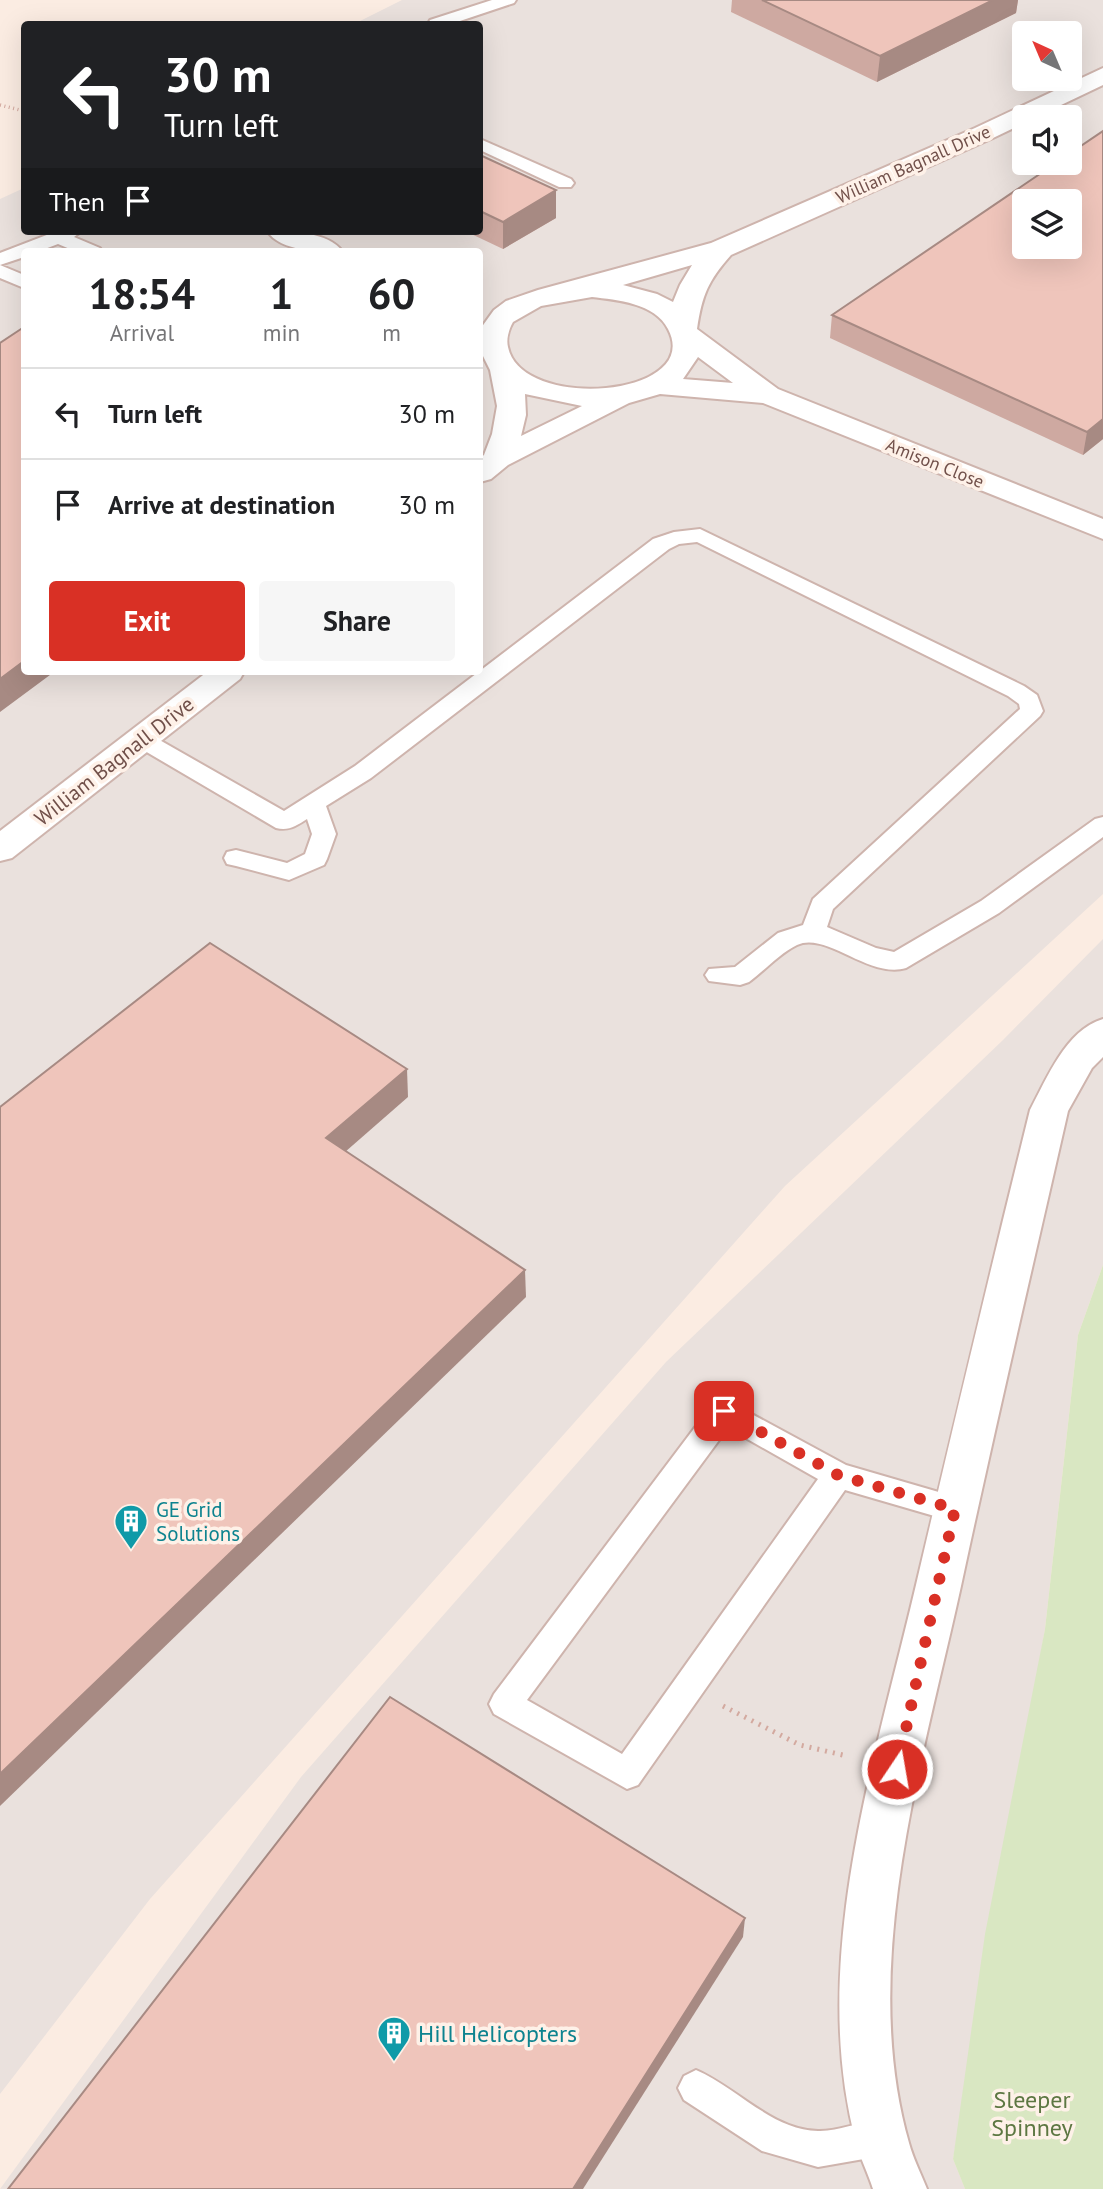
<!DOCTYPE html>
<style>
:root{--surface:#fff;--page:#f6f6f6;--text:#202124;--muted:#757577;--line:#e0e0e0;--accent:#d93025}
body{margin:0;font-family:"PT Sans",sans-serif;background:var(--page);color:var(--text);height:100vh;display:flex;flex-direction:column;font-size:26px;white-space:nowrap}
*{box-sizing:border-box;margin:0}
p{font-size:23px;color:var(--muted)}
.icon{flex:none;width:38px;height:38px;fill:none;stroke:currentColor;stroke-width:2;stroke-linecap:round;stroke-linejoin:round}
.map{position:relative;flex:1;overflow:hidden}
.panel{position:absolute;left:21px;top:248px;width:462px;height:427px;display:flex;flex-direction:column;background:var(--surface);border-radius:7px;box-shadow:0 7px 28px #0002}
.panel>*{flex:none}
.guide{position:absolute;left:21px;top:21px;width:462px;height:214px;border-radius:7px;box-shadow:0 7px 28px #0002;background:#202124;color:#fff;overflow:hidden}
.needle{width:46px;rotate:316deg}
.controls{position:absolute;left:1012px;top:21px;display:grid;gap:14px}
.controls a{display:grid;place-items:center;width:70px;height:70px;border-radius:7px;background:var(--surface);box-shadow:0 7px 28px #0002;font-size:35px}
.pin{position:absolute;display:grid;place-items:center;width:60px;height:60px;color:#fff;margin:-30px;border-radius:14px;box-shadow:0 4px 10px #0006}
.me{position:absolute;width:77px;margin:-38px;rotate:12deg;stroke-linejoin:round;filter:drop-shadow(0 0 5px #0008)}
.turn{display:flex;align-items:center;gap:24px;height:147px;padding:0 28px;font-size:32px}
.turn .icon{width:91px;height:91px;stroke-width:2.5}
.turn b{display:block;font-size:49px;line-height:60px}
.then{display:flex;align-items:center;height:66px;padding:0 28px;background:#0003;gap:14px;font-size:26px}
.eta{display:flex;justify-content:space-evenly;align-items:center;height:119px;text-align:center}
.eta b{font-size:42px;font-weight:800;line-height:49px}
.primary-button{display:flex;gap:14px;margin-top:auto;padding:14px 28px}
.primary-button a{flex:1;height:80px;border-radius:7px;background:var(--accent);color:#fff;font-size:28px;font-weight:800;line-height:80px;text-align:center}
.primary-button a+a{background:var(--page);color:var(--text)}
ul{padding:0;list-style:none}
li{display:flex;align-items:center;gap:21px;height:91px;padding:0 28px;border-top:2px solid var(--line)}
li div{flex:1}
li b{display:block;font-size:26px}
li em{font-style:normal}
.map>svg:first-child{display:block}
</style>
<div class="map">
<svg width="1103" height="2189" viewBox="0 0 1103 2189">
<rect width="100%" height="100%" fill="#fbece2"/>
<!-- industrial -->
<g fill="#eae1dd" fill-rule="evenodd">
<path d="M402,0H1103V894L785,1186L150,1899L0,2094V199L24,188V231H480V24H354ZM1024,33H1069V79H1024ZM1024,117H1069V163H1024ZM1024,201H1069V247H1024ZM24,252H480V672H24Z"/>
<path d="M1103,939V1265L1078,1335L1045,1629L953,2159L965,2189H0L301,1777L666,1362L1003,1040Z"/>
</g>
<!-- green -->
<path fill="#d9e7c2" d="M1103,1265V2189H965L953,2159L985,1934L1045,1629L1078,1335Z"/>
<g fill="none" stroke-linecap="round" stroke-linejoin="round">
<defs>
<g id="service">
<path d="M492,0H516L514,3L451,24H428L430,20Z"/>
<path d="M480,139L571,179L574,183L571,187H559L480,150Z"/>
<path d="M57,231H82L74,237L100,248L102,252H77L58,244L37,252H24V257L0,265L24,275V288L0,278V253Z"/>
<path d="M700,529L1024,686L1037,695L1043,711L1040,716L833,909L827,927L876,948L894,952L981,901L1095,819L1103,817V837L999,913L906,968C869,979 826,931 797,945C780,953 764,971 749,982L740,985L709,981L705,975L709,969L735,967L778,933L803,925L813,899L1020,709L1019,704L1008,696L697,542L679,544L669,549L371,778L326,806L336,834L327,859L324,865L289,880L236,866L227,864L224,858L227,852L236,850L287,863L305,854L312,834L307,819C296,826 289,831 276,828L133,744L129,739L133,734L141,731L149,734L284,811L355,766L653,539L674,532Z"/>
<path d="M724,1399L846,1465L966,1500L970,1509L966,1518L955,1522L845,1490L638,1785L627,1789L494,1714L489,1704L494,1694L714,1402ZM728,1428L818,1479L622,1754L527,1700Z"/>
<path d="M696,2070C736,2087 772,2130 818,2131C844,2132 868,2115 894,2125L899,2138L894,2151L881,2156L818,2167L762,2151L684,2100L678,2088L684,2076Z"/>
</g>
<g id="minor">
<path d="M1103,68V85L1036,117H1024V123L993,138L731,255C708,281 702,295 697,329L778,389L1103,519V539L763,403L660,394L629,403L508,465L491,479L480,482V458L484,455L492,434L497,406L490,370L480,350V338L481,328L494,310L506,301L538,290L711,243L975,128ZM692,265L680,285L673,302L657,294L623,285ZM592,297C617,300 655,303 668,329C704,397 521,412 508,347C506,339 509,329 513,322L541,306ZM698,357L733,383L683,379ZM525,394L582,406L521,436L526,415Z"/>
<path d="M267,231C289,231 328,231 343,252C320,252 281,252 267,231Z"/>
<path d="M207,672H244L240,679L12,858L0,861V831Z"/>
<path d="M1103,1019V1057L1092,1068L1068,1111C1032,1269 995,1427 961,1586C923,1760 858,1966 909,2143C913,2158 921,2174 927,2189H873C868,2173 860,2158 856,2142C808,1962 875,1760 916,1585C953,1426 991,1268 1030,1110C1047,1078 1066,1030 1103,1019Z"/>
</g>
</defs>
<!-- service casing -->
<use href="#service" stroke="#ceb4ad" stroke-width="4"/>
<!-- minor casing -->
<use href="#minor" stroke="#ceb4ad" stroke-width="4"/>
<!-- path-far1 -->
<path stroke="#d3a99f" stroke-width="3.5" stroke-dasharray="1 3.5" stroke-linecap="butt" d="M0,105L24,111"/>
<!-- path -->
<path stroke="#d3a99f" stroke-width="5" stroke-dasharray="2 6" stroke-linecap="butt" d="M723,1706L800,1745L847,1756"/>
<!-- service -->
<use href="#service" fill="#fff" fill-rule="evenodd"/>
<!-- minor -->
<use href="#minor" fill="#fff" fill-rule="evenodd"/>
</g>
<!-- wall -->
<g fill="#cea9a1">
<path d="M732,0H1018L1016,13L877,82L731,12Z"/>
<path d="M1103,131V439L1083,455L830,338L832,315Z"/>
<path d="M480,155L556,190V218L503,249L465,231H480Z"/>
</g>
<!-- shaded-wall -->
<g fill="#a78a83">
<path d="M993,0H1018L1016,13L877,82L880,56Z"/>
<path d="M556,190V218L503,249V222Z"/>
<path d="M1103,419V439L1083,455L1087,432Z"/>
<path d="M24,661V672H54L0,712V679Z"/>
<path d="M407,1069L408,1097L329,1166L326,1138Z"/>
<path d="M525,1270L526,1297L0,1806V1774Z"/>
<path d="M745,1918L743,1937L583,2189H573Z"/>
</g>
<!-- building -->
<g fill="#efc5bb" stroke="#a78a83" stroke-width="2" fill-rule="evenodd">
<path d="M762,0H993L880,56Z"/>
<path d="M1103,131V419L1087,432L832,315L1056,163H1069V154ZM1024,201H1069V247H1024Z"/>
<path d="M480,155L556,190L503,222L480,211Z"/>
<path d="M24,327V661L0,679V343Z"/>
<path d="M210,943L407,1069L326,1138L525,1270L0,1774V1107Z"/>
<path d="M390,1697L745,1918L573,2189H8Z"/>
</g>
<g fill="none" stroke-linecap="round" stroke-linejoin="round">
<!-- route -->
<path stroke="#d93025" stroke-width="12" stroke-dasharray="0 21.6" d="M724,1411L838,1475L955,1509L897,1769"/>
</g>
<!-- icons -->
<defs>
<symbol id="building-pin" viewBox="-11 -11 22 30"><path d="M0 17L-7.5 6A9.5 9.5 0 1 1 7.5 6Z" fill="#0f9aa8" stroke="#fef1e8"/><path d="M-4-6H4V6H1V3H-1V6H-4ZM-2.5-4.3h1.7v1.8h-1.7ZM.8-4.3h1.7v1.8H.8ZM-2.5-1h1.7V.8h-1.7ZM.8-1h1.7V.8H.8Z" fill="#fff"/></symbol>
</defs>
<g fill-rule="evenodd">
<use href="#building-pin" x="112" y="1502" width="38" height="52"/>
<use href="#building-pin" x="375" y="2014" width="38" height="52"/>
</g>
<g text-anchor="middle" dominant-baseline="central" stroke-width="7" stroke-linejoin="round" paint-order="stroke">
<!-- far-street labels -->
<g font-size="18" fill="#71504a" stroke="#fef1e8">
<text transform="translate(913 164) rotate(-24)">William Bagnall Drive</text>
<text transform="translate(935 463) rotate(22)">Amison Close</text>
</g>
<!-- street labels -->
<g font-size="21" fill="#71504a" stroke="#fef1e8">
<text transform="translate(114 761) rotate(-38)">William Bagnall Drive</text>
</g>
<!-- culture labels -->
<g font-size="21" fill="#0d838f" stroke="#fef1e8" text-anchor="start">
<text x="156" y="1509">GE Grid<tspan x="156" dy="24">Solutions</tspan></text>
</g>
<!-- near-culture labels -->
<g font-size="24" fill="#0d838f" stroke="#fef1e8" text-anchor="start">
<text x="418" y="2033">Hill Helicopters</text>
</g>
<!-- near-park labels -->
<g font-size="24" fill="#5d7742" stroke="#fef1e8">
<text x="1032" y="2099">Sleeper<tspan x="1032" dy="28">Spinney</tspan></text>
</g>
</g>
</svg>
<div class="controls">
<a><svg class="needle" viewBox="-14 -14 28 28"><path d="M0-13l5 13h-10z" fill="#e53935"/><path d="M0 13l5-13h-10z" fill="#757577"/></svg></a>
<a><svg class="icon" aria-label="sound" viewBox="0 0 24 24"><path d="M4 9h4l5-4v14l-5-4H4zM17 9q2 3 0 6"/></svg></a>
<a><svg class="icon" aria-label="layers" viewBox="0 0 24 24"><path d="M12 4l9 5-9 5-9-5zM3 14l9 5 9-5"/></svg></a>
</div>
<div class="pin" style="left:724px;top:1411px;background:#d93025"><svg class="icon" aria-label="arrive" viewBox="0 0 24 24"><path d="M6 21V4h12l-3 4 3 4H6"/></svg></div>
<svg class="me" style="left:897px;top:1769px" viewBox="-20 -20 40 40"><circle r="17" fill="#d93025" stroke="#fff" stroke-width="3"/><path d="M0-11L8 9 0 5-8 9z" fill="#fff"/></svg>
<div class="guide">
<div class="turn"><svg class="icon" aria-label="left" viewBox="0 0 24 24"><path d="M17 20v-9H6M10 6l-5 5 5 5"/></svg><div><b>30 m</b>Turn left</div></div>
<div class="then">Then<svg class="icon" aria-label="arrive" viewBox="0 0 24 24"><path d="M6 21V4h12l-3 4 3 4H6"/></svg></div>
</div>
<section class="panel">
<div class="eta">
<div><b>18:54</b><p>Arrival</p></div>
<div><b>1</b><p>min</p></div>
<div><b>60</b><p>m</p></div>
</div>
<ul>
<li><svg class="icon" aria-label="left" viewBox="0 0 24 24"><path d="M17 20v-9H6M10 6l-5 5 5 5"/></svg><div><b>Turn left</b></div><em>30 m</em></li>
<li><svg class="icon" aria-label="arrive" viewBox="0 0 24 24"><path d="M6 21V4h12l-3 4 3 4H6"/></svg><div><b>Arrive at destination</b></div><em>30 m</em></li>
</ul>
<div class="primary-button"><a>Exit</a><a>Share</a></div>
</section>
</div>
